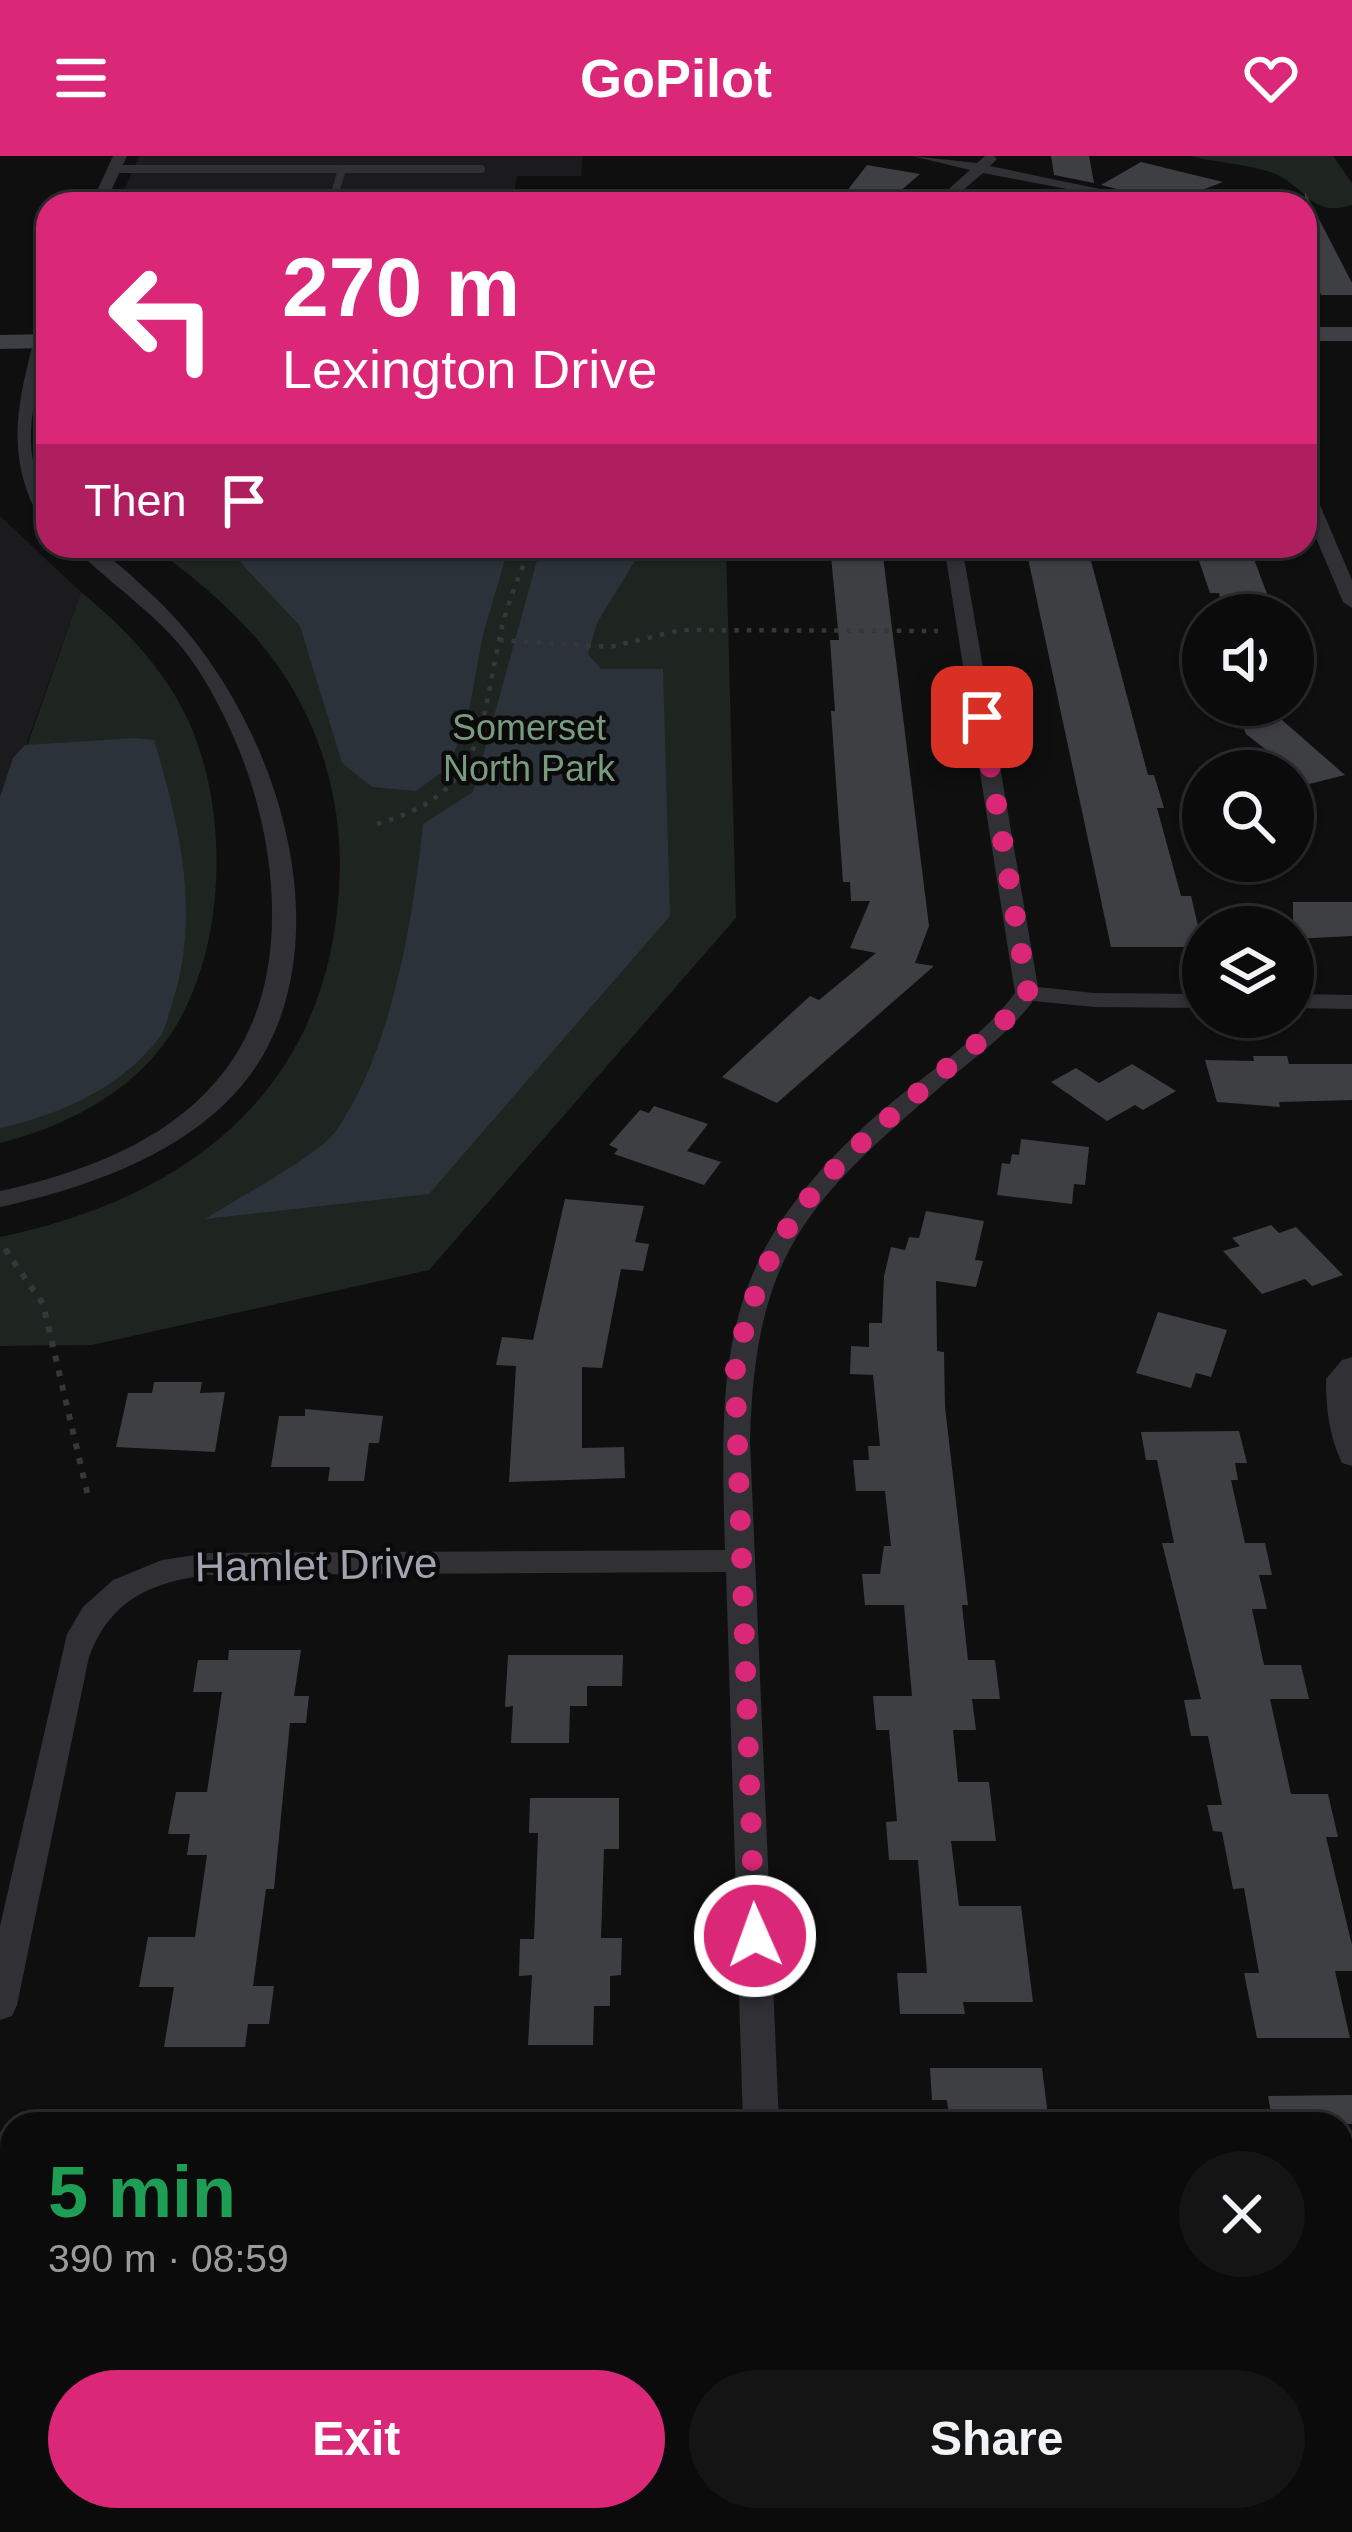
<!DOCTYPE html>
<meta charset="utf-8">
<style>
:root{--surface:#0b0b0c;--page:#141415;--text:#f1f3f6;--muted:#9a9b9d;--line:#2b2b2d;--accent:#db2777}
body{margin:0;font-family:Helvetica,sans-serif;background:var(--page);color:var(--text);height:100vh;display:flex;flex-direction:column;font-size:45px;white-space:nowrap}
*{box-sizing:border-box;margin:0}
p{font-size:39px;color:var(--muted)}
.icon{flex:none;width:66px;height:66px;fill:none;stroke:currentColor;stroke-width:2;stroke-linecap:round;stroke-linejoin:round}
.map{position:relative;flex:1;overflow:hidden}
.drawer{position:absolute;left:0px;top:1956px;width:1353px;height:420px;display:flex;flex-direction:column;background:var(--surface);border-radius:36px 36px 0 0;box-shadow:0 3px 9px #0004,0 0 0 3px var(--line)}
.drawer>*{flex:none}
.hud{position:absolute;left:36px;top:36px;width:1281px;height:366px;border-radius:36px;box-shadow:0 3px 9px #0004,0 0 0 3px var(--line);background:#db2777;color:#fff;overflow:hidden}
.tools{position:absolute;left:1182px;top:438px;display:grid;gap:24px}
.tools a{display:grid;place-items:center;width:132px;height:132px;border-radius:50%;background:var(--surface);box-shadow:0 3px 9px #0004,0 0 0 3px var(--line);font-size:60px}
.pin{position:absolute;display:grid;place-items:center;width:102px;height:102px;color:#fff;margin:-51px;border-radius:24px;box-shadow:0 6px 18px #0006}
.me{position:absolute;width:132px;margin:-66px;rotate:358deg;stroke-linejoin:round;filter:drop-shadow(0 0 9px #0008)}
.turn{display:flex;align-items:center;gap:42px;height:252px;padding:0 48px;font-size:54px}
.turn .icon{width:156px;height:156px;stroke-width:2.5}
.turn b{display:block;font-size:84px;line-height:102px}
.then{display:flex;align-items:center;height:114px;padding:0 48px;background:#0003;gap:24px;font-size:45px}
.round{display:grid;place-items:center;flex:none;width:126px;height:126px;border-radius:63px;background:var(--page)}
.overview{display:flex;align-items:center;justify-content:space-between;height:204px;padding:0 48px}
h1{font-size:72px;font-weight:700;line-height:90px;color:#1e9e55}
.button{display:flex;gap:24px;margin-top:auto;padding:24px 48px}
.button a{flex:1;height:138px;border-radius:72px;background:var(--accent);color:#fff;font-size:48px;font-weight:700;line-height:138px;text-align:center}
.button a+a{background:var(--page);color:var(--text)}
header{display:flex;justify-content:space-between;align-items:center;height:156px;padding:0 48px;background:var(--accent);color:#fff;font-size:54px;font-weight:700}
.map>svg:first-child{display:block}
</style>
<header><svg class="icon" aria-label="menu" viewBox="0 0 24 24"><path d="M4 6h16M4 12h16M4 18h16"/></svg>GoPilot<svg class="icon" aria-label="heart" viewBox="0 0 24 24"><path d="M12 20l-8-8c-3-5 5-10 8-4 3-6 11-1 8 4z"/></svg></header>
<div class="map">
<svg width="1352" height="2376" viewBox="0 0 1352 2376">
<rect width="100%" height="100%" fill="#0f0f10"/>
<!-- built -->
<g fill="#1b1b1d">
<path d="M139,0H583L581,20H517L512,48H118Z"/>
<path d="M0,360L81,436L0,662Z"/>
</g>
<!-- green -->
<g fill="#1e241f">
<path d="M1191,0H1333L1352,27V49C1316,60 1310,40 1285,23C1262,8 1218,8 1191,0Z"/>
<path d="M152,390H726L736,762L429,1114L92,1189L0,1190V1081C189,1042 327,934 339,733C344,656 325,580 282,516C248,465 201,427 152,390Z"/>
<path d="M81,436C121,469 159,507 183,554C232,647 229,803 163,889C125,940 61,972 0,987V667Z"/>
</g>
<!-- water -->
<g fill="#2b323a">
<path d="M225,390H509L483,479L467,565L448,612L416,635L372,631L342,607L300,470Z"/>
<path d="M541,390H644L597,467L588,498L601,513H663L670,760L429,1038L205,1063C233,1045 319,999 335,976C392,896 413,763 423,668L473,636Z"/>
<path d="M135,582L154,584C180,670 201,759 172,848C168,859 166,873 159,882C121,932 59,959 0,972V641L13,602L25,589Z"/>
</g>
<!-- building -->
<g fill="#3e3f43">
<path d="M1051,0H1089L1094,27L1054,19Z"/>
<path d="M1141,6L1223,26L1178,43V48L1101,29Z"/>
<path d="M867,9L920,18L885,48H837Z"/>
<path d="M1305,36L1352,127V139H1321L1305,101Z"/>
<path d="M830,390H861L862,400H883L929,770L915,807L934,810L777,947L722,921L810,840L819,844L876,797L850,792L870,745H851L850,726H843L831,555H835L830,484H839Z"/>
<path d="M1087,390L1148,619H1154L1164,652H1157L1181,740H1191L1203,791H1111L1026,393Z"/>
<path d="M1194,390H1249L1272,451H1222L1219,437H1210Z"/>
<path d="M1235,549H1265L1345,619L1293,632V615L1246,578Z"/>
<path d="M1293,746H1352V780L1293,783Z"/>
<path d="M1253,900H1287L1289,908H1352V944L1279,946L1280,951L1217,946L1205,904L1254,905Z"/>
<path d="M1132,908L1176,935L1143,954L1135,949L1107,965L1051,926L1076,912L1099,927Z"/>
<path d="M654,950L708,968L687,995L721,1006L704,1029L614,998L618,993L609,989L640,954L649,957Z"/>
<path d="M1021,983L1089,991L1085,1029L1074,1028L1072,1048L997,1039L1002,1007L1010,1008L1012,998L1019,999Z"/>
<path d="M565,1043L644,1050L635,1086L649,1088L643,1115L621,1113L602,1212L582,1211V1292L624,1291L625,1322L509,1326L516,1210L496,1209L502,1181L533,1184Z"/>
<path d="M926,1055L984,1065L975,1104L983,1105L976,1131L936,1125L937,1195L944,1196L945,1251L968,1449H962L968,1504H995L1000,1543H972L976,1574H953L958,1626H989L996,1685H951L959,1750H1021L1033,1846H963L965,1858H900L897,1817H927L918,1704H889L886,1666L897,1665L889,1574H876L873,1540H912L904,1449H865L862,1418H880L884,1390H891L885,1335H856L853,1304H869L868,1290H880L873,1219L850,1218L851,1190L869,1191V1167H882L884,1120L891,1091L905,1094L909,1081L919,1082Z"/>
<path d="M1271,1069L1279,1077L1296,1071L1343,1119L1312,1130L1305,1123L1262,1138L1223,1095L1240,1090L1232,1082Z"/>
<path d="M1158,1156L1227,1174L1211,1221L1196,1217L1191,1232L1136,1217Z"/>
<path d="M154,1226H202L200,1237L225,1236L215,1296L116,1291L128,1237H152Z"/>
<path d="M305,1253L383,1260L379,1287H369L364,1325H328L330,1311H271L279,1260H305Z"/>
<path d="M1239,1275L1247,1307H1235L1238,1324H1231L1245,1387H1265L1272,1419H1259L1267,1453H1252L1264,1509H1301L1309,1543H1270L1291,1638H1328L1338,1681H1326L1352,1789V1815H1335L1350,1882H1257L1244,1817H1259L1244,1732L1233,1733L1222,1676L1213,1675L1207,1649H1222L1208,1580H1191L1184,1544L1201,1543L1162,1387H1174L1157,1304H1146L1141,1276Z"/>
<path d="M229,1494H301L294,1540H309L306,1567H290L274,1733H266L253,1830H274L269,1868H248L245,1891H164L174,1831H139L148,1781H195L207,1699H187L190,1678H168L176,1636H207L222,1536H193L198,1504H228Z"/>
<path d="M508,1499H623L622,1530H587V1550H570L569,1587H511L513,1550L505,1551Z"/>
<path d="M530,1642H619V1693H604L601,1782H622L621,1819L610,1820V1850H594L593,1889H528L532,1819L519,1820L520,1783H534L538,1677H529Z"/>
<path d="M930,1912H1042L1049,1968H950L947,1944H932Z"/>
<path d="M1352,1939V1968H1273L1268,1940Z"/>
</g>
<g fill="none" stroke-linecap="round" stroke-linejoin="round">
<!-- path-far1 -->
<g stroke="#36373c" stroke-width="4.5" stroke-dasharray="4.5 8" stroke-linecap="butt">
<path d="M499,484L610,491L681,474L938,475"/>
<path d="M377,668C485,637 479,575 500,480C506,449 520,420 530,390"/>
</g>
<!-- path -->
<path stroke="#36373c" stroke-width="6" stroke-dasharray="6 9" stroke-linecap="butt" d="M5,1093L43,1148L88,1340"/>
<!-- service -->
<g stroke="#303035" stroke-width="8">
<path d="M114,13H481"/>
<path d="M332,48L342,13"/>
</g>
<!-- minor -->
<g fill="#303035" fill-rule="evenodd">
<path d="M113,0H127L105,48H91Z"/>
<path d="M912,0L977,7L985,0H994L997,3L990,10L1172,48H1144L983,17L947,48H932L970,14Z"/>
<path d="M48,155C48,200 30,242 31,286C31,316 48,340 48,368L42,367C0,294 21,237 40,160Z"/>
<path d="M1305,330L1314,335L1352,424V452L1343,446L1305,356Z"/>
<path d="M73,390C104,390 126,415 148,435C262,537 342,748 267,892C216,988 99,1029 0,1051V1035C175,997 289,911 270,718C263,646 236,573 197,512C164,461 113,432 73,390Z"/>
<path d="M944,390H962L1038,831L1094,837L1203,838V852L1094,851L1033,845C1007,880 970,904 938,933C803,1049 755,1101 750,1285L779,1968H743L726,1416L208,1419C151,1426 110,1444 89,1501L17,1849L12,1860L0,1864V1770L67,1478L83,1451L113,1424L162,1404L208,1397L725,1394C719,1195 720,1098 878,958C923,919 980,885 1015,837Z"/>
<path d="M1293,838L1352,839V853L1293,852Z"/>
<path d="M1352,1201V1310L1342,1307C1329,1280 1326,1253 1326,1223L1342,1204Z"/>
<path d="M757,2364H797L798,2376H758Z"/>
</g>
<!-- secondary -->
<g fill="#3e3f45" fill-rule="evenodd">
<rect x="1305" y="171" width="47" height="14"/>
<path d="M48,178V192L0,193V179Z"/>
</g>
</g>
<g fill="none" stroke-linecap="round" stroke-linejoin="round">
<!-- route -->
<path stroke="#db2777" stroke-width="21" stroke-dasharray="0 37.8" d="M755,1780L735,1216C763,1061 833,1010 946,913C973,889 1008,867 1028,837L982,561"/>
</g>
<g text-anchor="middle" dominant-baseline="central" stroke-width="9" stroke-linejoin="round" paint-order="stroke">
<!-- far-park labels -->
<g font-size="36" fill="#789b7f" stroke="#0a0a0b">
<text x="529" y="571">Somerset<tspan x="529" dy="41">North Park</tspan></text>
</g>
<!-- street labels -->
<g font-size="42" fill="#a1a4b0" stroke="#0a0a0b">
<text transform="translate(316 1409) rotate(-1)">Hamlet Drive</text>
</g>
</g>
</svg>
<div class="tools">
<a><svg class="icon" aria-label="sound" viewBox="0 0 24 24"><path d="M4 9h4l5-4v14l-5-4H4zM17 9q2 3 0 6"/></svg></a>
<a><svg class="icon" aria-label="search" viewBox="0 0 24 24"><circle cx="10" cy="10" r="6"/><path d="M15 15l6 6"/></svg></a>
<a><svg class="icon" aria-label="layers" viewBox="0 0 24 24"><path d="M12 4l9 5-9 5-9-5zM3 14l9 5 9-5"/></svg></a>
</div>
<div class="pin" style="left:982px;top:561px;background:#d93025"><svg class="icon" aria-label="arrive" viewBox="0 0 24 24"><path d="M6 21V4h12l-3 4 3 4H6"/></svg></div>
<svg class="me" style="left:755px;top:1780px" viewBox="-20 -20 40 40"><circle r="17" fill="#db2777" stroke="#fff" stroke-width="3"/><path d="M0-11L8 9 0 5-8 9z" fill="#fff"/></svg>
<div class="hud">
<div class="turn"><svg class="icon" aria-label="left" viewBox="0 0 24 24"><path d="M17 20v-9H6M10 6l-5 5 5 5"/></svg><div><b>270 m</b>Lexington Drive</div></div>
<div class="then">Then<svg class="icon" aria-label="arrive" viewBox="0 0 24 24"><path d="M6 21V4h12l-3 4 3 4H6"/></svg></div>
</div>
<section class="drawer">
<div class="overview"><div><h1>5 min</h1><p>390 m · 08:59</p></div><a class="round"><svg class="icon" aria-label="close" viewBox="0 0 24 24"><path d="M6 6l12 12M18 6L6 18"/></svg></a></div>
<div class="button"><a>Exit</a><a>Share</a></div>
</section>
</div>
